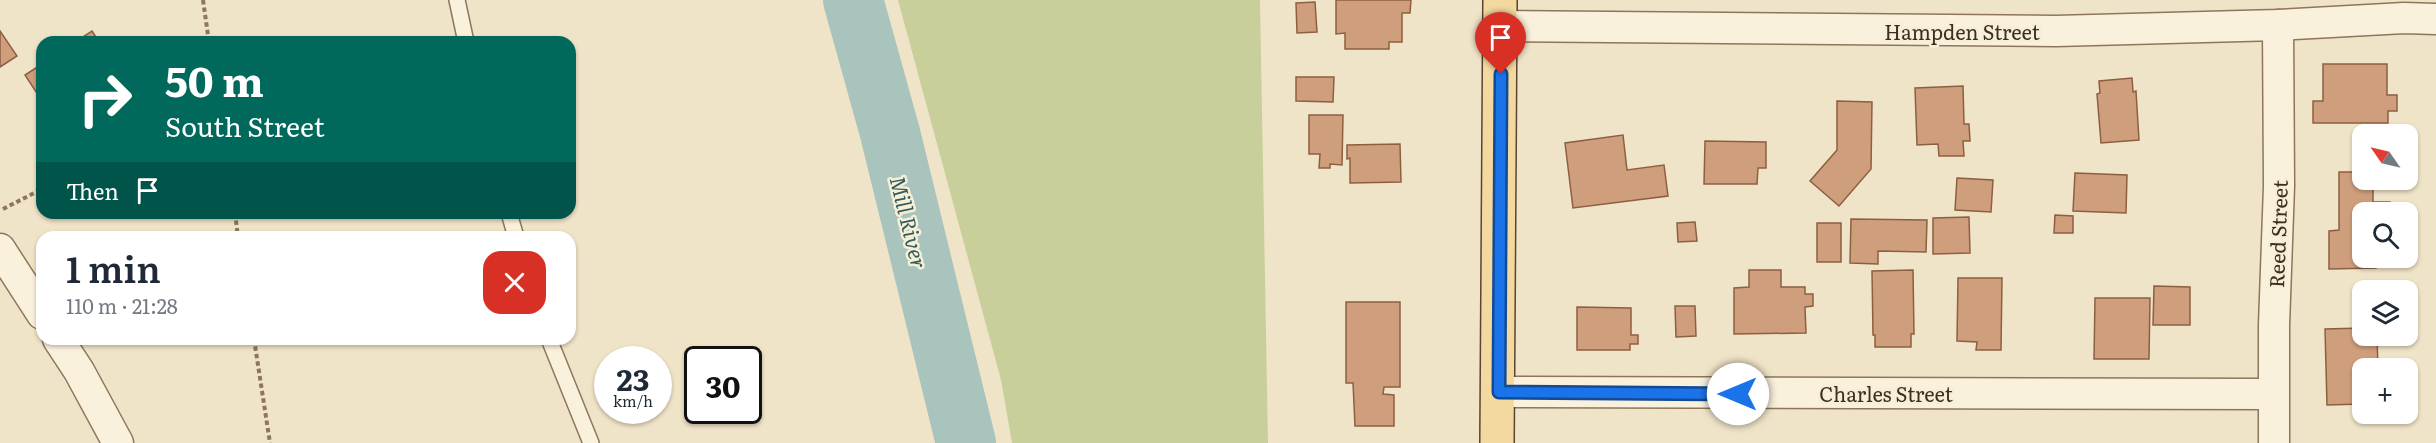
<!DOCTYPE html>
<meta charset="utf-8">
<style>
:root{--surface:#fff;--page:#f2f2f3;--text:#1f2937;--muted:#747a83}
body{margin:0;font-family:Literata,serif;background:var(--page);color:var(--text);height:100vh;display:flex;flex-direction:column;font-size:22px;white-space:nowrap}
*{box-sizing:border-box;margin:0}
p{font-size:20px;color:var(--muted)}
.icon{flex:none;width:33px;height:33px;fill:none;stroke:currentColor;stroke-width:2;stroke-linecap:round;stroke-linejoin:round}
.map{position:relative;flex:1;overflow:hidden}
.details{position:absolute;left:36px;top:231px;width:540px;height:114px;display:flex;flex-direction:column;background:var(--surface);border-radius:18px;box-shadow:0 2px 4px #0004}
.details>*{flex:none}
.guide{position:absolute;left:36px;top:36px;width:540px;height:183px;border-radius:18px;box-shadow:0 2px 4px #0004;background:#00695c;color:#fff;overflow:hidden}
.needle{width:39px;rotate:304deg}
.buttons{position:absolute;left:2352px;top:124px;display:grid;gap:12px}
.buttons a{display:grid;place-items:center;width:66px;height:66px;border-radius:12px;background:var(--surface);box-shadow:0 2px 4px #0004;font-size:30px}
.speed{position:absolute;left:594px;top:346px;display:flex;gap:12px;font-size:30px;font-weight:700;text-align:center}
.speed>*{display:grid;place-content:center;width:78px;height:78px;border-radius:50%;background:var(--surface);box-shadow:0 2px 4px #0004;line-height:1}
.speed small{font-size:15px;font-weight:400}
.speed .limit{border:3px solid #111;border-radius:9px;background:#fff;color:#111}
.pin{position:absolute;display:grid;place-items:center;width:51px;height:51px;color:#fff;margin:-62px -26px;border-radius:50% 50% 50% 0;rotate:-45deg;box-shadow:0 0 6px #0007}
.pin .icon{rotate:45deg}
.me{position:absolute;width:66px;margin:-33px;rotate:270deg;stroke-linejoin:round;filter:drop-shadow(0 0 4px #0008)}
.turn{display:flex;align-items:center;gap:21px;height:126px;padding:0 30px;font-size:27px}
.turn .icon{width:78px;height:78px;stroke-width:2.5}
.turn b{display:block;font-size:42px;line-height:51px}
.then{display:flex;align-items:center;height:57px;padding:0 30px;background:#0003;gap:12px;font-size:22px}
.round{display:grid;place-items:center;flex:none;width:63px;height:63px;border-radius:18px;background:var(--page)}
.overview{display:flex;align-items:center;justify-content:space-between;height:102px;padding:0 30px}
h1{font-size:36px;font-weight:600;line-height:45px}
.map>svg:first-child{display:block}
</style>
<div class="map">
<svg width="2436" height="443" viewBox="0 0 2436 443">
<rect width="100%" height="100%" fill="#f0e4c8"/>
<!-- green -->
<path fill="#c9cf9b" d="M898,0H1260L1268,443H1012L1001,380Z"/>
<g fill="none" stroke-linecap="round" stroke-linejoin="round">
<!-- river -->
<path stroke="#a9c4bc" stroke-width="60" d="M853,0L890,133L966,443"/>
</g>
<!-- building -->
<g fill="#cf9f7d" stroke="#8d5f41" stroke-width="1.5">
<path d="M1336,0H1411L1410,13H1402V42H1389V49H1345V33L1336,34Z"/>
<path d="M1315,2L1317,32L1297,33L1296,3Z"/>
<path d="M0,31L17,56L0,67Z"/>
<path d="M92,31L99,42H75Z"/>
<path d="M42,64V101L25,75Z"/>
<path d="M2323,64H2387V95H2397V111H2388V123H2313V101H2323Z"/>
<path d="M1296,77H1334L1333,102L1296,101Z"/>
<path d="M2132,78L2133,92L2136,91L2139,140L2101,143L2097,94L2100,93L2099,81Z"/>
<path d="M1963,86L1964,124H1969L1970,141H1963L1964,156H1939L1938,144L1917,145L1915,88Z"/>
<path d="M1837,101L1872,102L1871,169L1839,206L1810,181L1837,150Z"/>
<path d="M1309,115H1343L1342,165L1330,164V168H1319L1320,154H1309Z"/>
<path d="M1623,135L1627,170L1664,165L1668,196L1573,208L1565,143Z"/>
<path d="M1705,141L1766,142V168H1758L1757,184H1704Z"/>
<path d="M1400,144L1401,182L1350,183V158L1347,159V145Z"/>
<path d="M2339,172H2362V180H2373V202H2390V213H2362V258H2397V260H2376V268L2329,269V231L2339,230Z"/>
<path d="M2075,173L2127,175L2126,213L2073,211Z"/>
<path d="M1957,178L1993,180L1991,212L1955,210Z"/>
<path d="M2055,215L2073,216V233H2054Z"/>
<path d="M1969,217L1970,253L1933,254V218Z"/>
<path d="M1851,219L1927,220L1926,252L1878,251V264L1850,263Z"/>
<path d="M1695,222L1697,241L1678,242L1677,223Z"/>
<rect x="1817" y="223" width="24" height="39"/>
<path d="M1749,270H1781V287H1805V294H1813V306L1805,307L1806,333L1734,334V288L1749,287Z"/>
<path d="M1913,270L1914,334H1911V347H1875V335H1873L1872,271Z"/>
<path d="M1958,278H2002L2001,350H1976L1977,342L1957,341Z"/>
<path d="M2154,286L2190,287V325H2153Z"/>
<path d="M2095,298H2150L2149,359H2094Z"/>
<path d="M1346,302H1400V387H1384L1383,394L1394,395V426H1355L1353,383H1346Z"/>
<path d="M1675,306H1695L1696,336L1676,337Z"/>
<path d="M1577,307L1631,308V335H1638V344H1630V350H1577Z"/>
<path d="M2362,328V336H2377L2378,369H2362V404L2327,405L2325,329Z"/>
</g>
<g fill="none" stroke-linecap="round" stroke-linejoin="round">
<defs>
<g id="lane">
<path d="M457,0L466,42"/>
<path d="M509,213L516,237"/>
<path d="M549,339L591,443"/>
</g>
<g id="street">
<path d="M1501,26L2056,31L2278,25L2404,18L2436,19"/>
<path d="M0,249L42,314"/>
<path d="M58,339L79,371L118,443"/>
<path d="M1499,392L2272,394"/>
<path d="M2274,443V325L2279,186L2278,25"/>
</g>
<path id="primary" d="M1497,443L1500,0"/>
</defs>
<!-- lane casing -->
<use href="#lane" stroke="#8d765c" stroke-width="18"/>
<!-- street casing -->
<use href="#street" stroke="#8d765c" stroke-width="33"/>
<!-- primary casing -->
<use href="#primary" stroke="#5b4430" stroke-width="36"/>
<!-- path -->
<g stroke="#8d765c" stroke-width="4" stroke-dasharray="4.5 3" stroke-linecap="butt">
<path d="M203,0L209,42"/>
<path d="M3,209L42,189"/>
<path d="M235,213L238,237"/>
<path d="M254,339L270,443"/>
</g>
<!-- lane -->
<use href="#lane" stroke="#faf1dc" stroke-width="15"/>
<!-- street -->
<use href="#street" stroke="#faf1dc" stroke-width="30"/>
<!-- primary -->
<use href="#primary" stroke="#f3d9a0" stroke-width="33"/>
</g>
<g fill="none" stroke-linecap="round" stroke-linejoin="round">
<defs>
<path id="route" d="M1501,74L1499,392L1738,394"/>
</defs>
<!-- route casing -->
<use href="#route" stroke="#114b97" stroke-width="15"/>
<!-- route -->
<use href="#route" stroke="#1a73e8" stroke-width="10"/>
</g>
<g text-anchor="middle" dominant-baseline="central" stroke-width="5" stroke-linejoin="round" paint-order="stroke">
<!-- street labels -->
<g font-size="20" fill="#3d2e20" stroke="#f7eed8">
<text x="1962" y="31">Hampden Street</text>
<text transform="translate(2277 234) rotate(-88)">Reed Street</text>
<text x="1886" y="393">Charles Street</text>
</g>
<!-- water labels -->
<g font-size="21" font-style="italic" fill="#2f5d5a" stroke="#f7eed8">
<text transform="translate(910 222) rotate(76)">Mill River</text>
</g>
</g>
</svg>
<div class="buttons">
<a><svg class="needle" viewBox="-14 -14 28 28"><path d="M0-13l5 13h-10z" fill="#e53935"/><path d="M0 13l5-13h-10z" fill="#747a83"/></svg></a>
<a><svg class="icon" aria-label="search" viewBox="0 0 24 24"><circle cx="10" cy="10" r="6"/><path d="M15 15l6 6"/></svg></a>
<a><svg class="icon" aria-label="layers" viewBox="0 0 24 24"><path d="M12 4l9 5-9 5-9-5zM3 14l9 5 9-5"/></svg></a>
<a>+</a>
</div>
<div class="speed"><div>23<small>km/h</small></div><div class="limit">30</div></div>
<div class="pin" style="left:1501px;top:74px;background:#d93025"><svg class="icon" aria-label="arrive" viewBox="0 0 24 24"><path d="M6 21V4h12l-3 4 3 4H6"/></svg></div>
<svg class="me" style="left:1738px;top:394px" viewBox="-20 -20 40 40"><circle r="19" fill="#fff"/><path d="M0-13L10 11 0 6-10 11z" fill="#1a73e8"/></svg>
<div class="guide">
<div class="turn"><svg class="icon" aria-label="right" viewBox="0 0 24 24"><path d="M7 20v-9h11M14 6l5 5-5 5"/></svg><div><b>50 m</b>South Street</div></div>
<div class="then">Then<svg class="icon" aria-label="arrive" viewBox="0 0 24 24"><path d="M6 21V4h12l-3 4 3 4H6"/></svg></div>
</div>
<section class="details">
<div class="overview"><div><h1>1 min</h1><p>110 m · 21:28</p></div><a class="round" style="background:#d93025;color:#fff"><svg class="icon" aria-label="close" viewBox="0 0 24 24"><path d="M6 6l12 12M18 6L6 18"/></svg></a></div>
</section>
</div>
